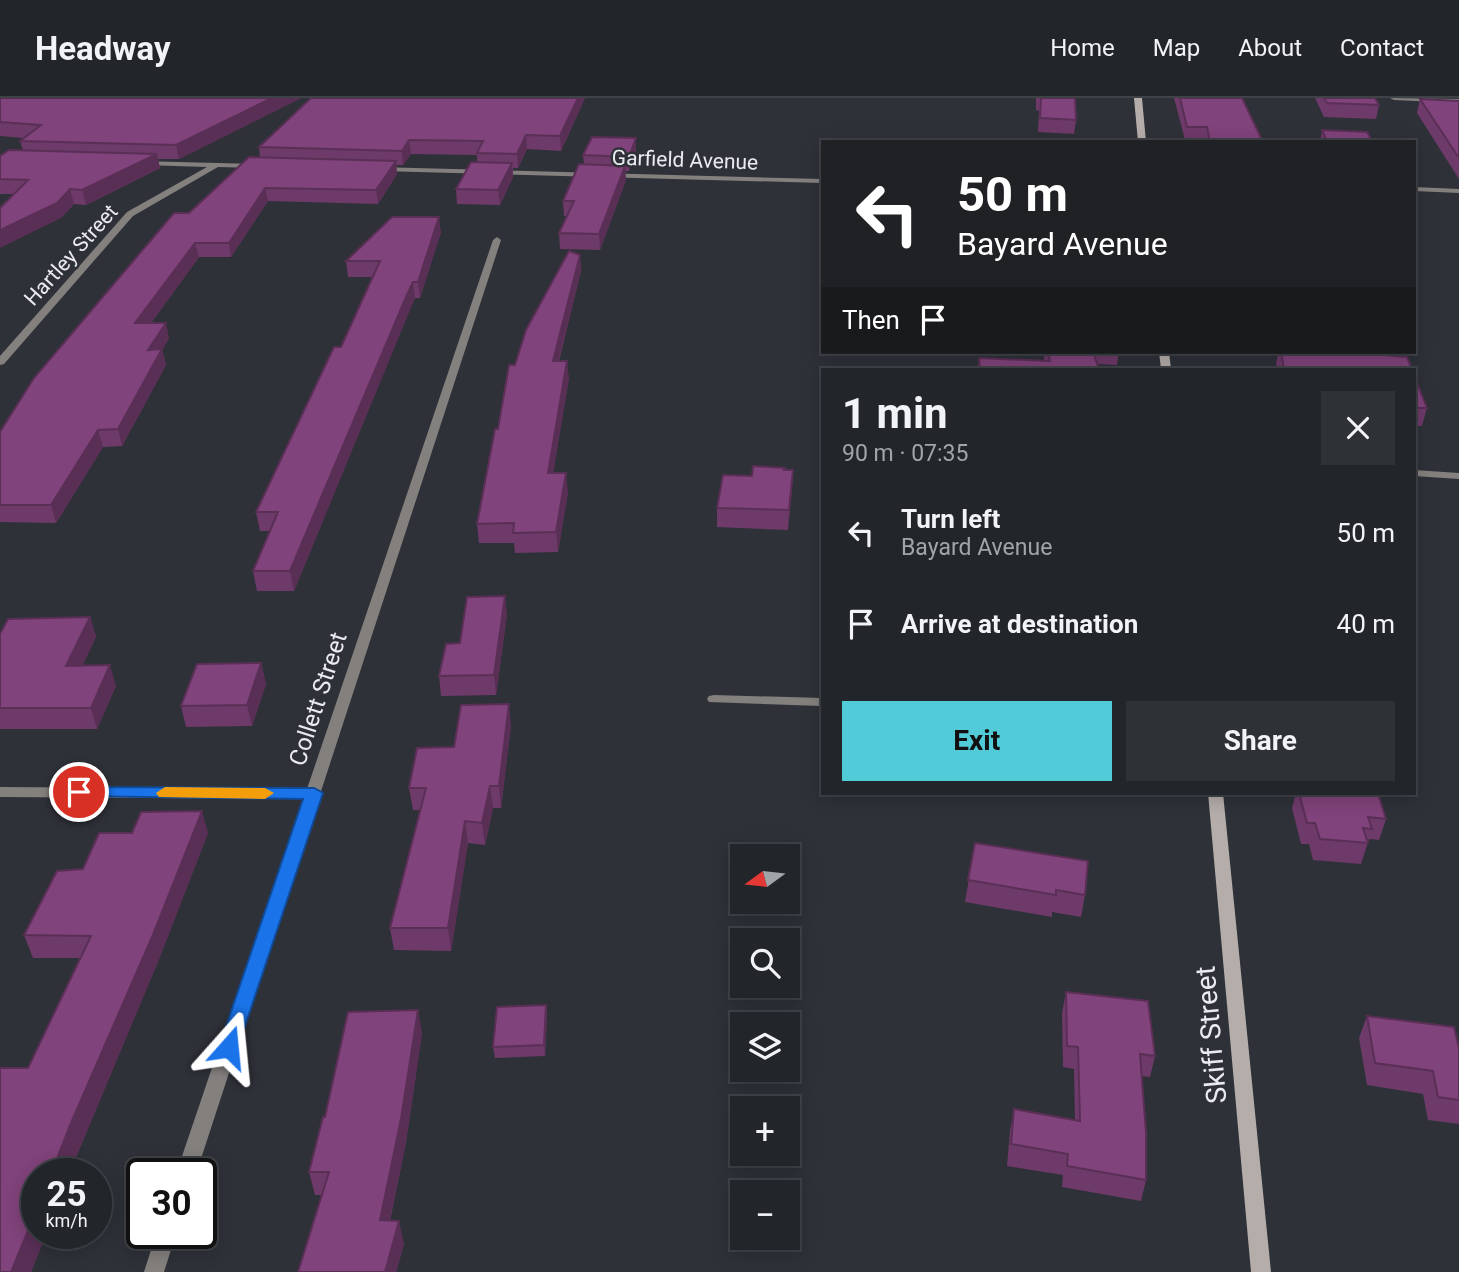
<!DOCTYPE html>
<meta charset="utf-8">
<style>
:root{--surface:#22252a;--page:#2e3136;--text:#f1f3f6;--muted:#a2a5a8;--line:#3f4247;--accent:#52cbd8}
body{margin:0;font-family:Roboto,sans-serif;background:var(--page);color:var(--text);height:100vh;display:flex;flex-direction:column;font-size:26px;white-space:nowrap}
*{box-sizing:border-box;margin:0}
p{font-size:23px;color:var(--muted)}
.icon{flex:none;width:38px;height:38px;fill:none;stroke:currentColor;stroke-width:2;stroke-linecap:round;stroke-linejoin:round}
.map{position:relative;flex:1;overflow:hidden}
.drawer{position:absolute;left:821px;top:270px;width:595px;height:427px;display:flex;flex-direction:column;background:var(--surface);border-radius:0px;box-shadow:0 4px 18px #0003,0 0 0 2px var(--line)}
.drawer>*{flex:none}
.banner{position:absolute;left:821px;top:42px;width:595px;height:214px;border-radius:0px;box-shadow:0 4px 18px #0003,0 0 0 2px var(--line);background:#202124;color:#fff;overflow:hidden}
.needle{width:46px;rotate:255deg}
.fabs{position:absolute;left:730px;top:746px;display:grid;gap:14px}
.fabs a{display:grid;place-items:center;width:70px;height:70px;border-radius:0px;background:var(--surface);box-shadow:0 4px 18px #0003,0 0 0 2px var(--line);font-size:35px}
.speed{position:absolute;left:21px;top:1060px;display:flex;gap:14px;font-size:35px;font-weight:700;text-align:center}
.speed>*{display:grid;place-content:center;width:91px;height:91px;border-radius:50%;background:var(--surface);box-shadow:0 4px 18px #0003,0 0 0 2px var(--line);line-height:1}
.speed small{font-size:18px;font-weight:400}
.speed .limit{border:4px solid #111;border-radius:10px;background:#fff;color:#111}
.pin{position:absolute;display:grid;place-items:center;width:60px;height:60px;color:#fff;margin:-30px;border:4px solid #fff;border-radius:50%;box-shadow:0 2px 7px #0007}
.me{position:absolute;width:77px;margin:-38px;rotate:18deg;stroke-linejoin:round;filter:drop-shadow(0 0 5px #0008)}
.turn{display:flex;align-items:center;gap:24px;height:147px;padding:0 21px;font-size:32px}
.turn .icon{width:91px;height:91px;stroke-width:2.5}
.turn b{display:block;font-size:49px;line-height:60px}
.then{display:flex;align-items:center;height:66px;padding:0 21px;background:#0003;gap:14px;font-size:26px}
.round{display:grid;place-items:center;flex:none;width:74px;height:74px;border-radius:0px;background:var(--page)}
.summary{display:flex;align-items:center;justify-content:space-between;height:119px;padding:0 21px}
h1{font-size:42px;font-weight:700;line-height:52px}
.primary-button{display:flex;gap:14px;margin-top:auto;padding:14px 21px}
.primary-button a{flex:1;height:80px;border-radius:0px;background:var(--accent);color:#111;font-size:28px;font-weight:700;line-height:80px;text-align:center}
.primary-button a+a{background:var(--page);color:var(--text)}
ul{padding:0;list-style:none}
li{display:flex;align-items:center;gap:21px;height:91px;padding:0 21px}
li div{flex:1}
li b{display:block;font-size:26px}
li em{font-style:normal}
header{display:flex;align-items:center;gap:42px;box-sizing:border-box;height:98px;padding:0 35px;background:var(--surface);border-bottom:2px solid var(--line)}
header strong{font-size:33px}
nav{display:flex;gap:38px;margin-inline-start:auto;font-size:24px}
.map>svg:first-child{display:block}
</style>
<header>
<strong>Headway</strong>
<nav><a>Home</a><a>Map</a><a>About</a><a>Contact</a></nav>
</header>
<div class="map">
<svg width="1459" height="1174" viewBox="0 0 1459 1174">
<rect width="100%" height="100%" fill="#2e3138"/>
<g fill="none" stroke-linecap="round" stroke-linejoin="round">
<!-- street -->
<g fill="#84807e" fill-rule="evenodd">
<path d="M1390,0L1459,1V5L1394,2Z"/>
<path d="M139,63L258,66L262,68L258,70L218,69L133,118L4,266L0,267V258L127,114L207,69L142,67H139Z"/>
<path d="M377,69L822,81V85L380,73L376,71Z"/>
<path d="M1414,89L1459,91V95L1414,93Z"/>
<path d="M497,139L501,142L196,1076H176L303,701L0,699V689L307,691L493,142Z"/>
<path d="M1414,372L1459,375V381L1414,378Z"/>
<path d="M714,597L822,600V608L709,604L707,601L709,598Z"/>
<path d="M156,1136H176L164,1174H144Z"/>
</g>
<!-- secondary -->
<g fill="#b4adaa" fill-rule="evenodd">
<path d="M1134,0H1142L1146,44H1138Z"/>
<path d="M1159,254H1169L1171,271H1161Z"/>
<path d="M1208,695H1223L1271,1174H1251Z"/>
</g>
</g>
<!-- wall -->
<g fill="#6e3a6a">
<path d="M0,0H301L179,61H158L160,70L86,107L74,106L61,120L13,96H0V58L23,52L20,43L24,40L0,38Z"/>
<path d="M585,0L561,53L527,51L518,70H513V79L500,107L457,106L456,91L477,64V57L411,56L403,67H396L397,76L378,106L268,103L231,159H199L151,225L169,240L162,252L166,267L122,348L103,349L56,425L0,424V334L189,115L260,59L259,49Z"/>
<path d="M1036,0H1075L1076,22L1074,36L1038,34L1039,13L1036,12Z"/>
<path d="M1174,0H1242L1263,44H1204L1185,42Z"/>
<path d="M1315,0H1375L1379,7L1376,21L1324,19Z"/>
<path d="M1420,1L1459,3V81L1417,15Z"/>
<path d="M1322,32L1373,44H1320Z"/>
<path d="M636,40V55L629,73H625L626,82L600,152L560,151L559,135L567,118H564L563,103L584,67L583,57Z"/>
<path d="M441,134L420,200H415L408,215L294,493H257L253,473L270,433H260L256,414L341,249L373,179H348L346,163Z"/>
<path d="M580,157L581,173L559,263L569,280L553,375L568,394L558,454L515,455L514,445H479L477,426L498,331L515,267Z"/>
<path d="M1044,254H1119L1117,267L1097,266L1099,271H978L979,260L1044,263Z"/>
<path d="M1279,254H1347L1412,271H1277L1276,265Z"/>
<path d="M1414,277L1427,310L1422,328H1414Z"/>
<path d="M785,372L792,391L788,432L717,429V410L752,378Z"/>
<path d="M507,516L496,597L441,598L439,578Z"/>
<path d="M90,519L96,539L82,568L116,588L97,631H0V536Z"/>
<path d="M261,565L266,586L252,628L186,629L181,608Z"/>
<path d="M511,627L501,710H493L485,747L468,745L451,853L394,852L390,830L421,712H413L409,690L454,649Z"/>
<path d="M1296,695H1378L1386,721L1379,742L1369,741L1361,766L1313,762L1309,746H1301L1292,710Z"/>
<path d="M208,735L159,861L69,1076H37L46,1136L31,1174H0L28,970L80,860H33L24,837L83,771Z"/>
<path d="M975,745L1085,797L1081,819L1052,814V819L965,804Z"/>
<path d="M1066,894L1155,958L1150,979L1142,978L1146,1082L1141,1103L1062,1089L1063,1077L1007,1068L1010,1033L1014,1011L1075,1022L1074,971L1063,969L1062,915Z"/>
<path d="M546,907L547,918L545,958L495,960L493,949Z"/>
<path d="M1367,918L1459,950V1026L1428,1022L1423,996L1367,987L1359,940Z"/>
<path d="M422,935L406,1044L390,1123L404,1146L396,1174H298L322,1097H315L309,1074L325,1019Z"/>
</g>
<!-- shaded-wall -->
<g fill="#5a2f56">
<path d="M272,0H301L179,61L176,47Z"/>
<path d="M578,0H585L561,53L560,38Z"/>
<path d="M526,37L527,51L518,70L517,56Z"/>
<path d="M636,40V55L629,73V59Z"/>
<path d="M409,42L411,56L403,67L402,53Z"/>
<path d="M157,56L160,70L86,107L82,92Z"/>
<path d="M396,63L397,76L378,106L376,92Z"/>
<path d="M512,65L513,79L500,107L498,92Z"/>
<path d="M625,68L626,82L600,152L599,136Z"/>
<path d="M265,90L268,103L231,159L229,145Z"/>
<path d="M70,91L74,106L61,120L0,150V132Z"/>
<path d="M439,119L441,134L420,200L418,184Z"/>
<path d="M195,145L199,159L139,241L135,225Z"/>
<path d="M580,157L581,173L554,280L553,263Z"/>
<path d="M413,184L415,200L294,493L290,473Z"/>
<path d="M166,225L169,240L162,252L166,267L122,348L118,331L148,252Z"/>
<path d="M567,263L569,280L550,394L548,375Z"/>
<path d="M98,332L103,349L56,425L51,407Z"/>
<path d="M793,372L792,391L788,432L789,412Z"/>
<path d="M566,375L568,394L558,454L556,434Z"/>
<path d="M505,498L507,516L496,597L494,577Z"/>
<path d="M90,519L96,539L72,589L66,568Z"/>
<path d="M261,565L266,586L252,628L247,607Z"/>
<path d="M110,567L116,588L97,631L91,610Z"/>
<path d="M509,606L511,627L501,710L499,688Z"/>
<path d="M490,688L493,710L485,747L482,725Z"/>
<path d="M202,713L208,735L159,861L69,1076H51Z"/>
<path d="M465,723L468,745L451,853L448,830Z"/>
<path d="M546,907L547,918L545,958L544,947Z"/>
<path d="M418,912L422,935L406,1044L385,1145L380,1122Z"/>
<path d="M37,1111V1136H46L31,1174H11Z"/>
<path d="M399,1123L404,1146L396,1174H385Z"/>
</g>
<!-- building -->
<g fill="#80437b" stroke="#5a2f56" stroke-width="2">
<path d="M0,0H272L176,47L20,43L41,27L0,24Z"/>
<path d="M311,0H578L560,38L526,37L517,56L477,55L483,43L409,42L402,53L259,49Z"/>
<path d="M1041,0H1075L1076,22L1040,20Z"/>
<path d="M1180,0H1242L1263,44H1210L1207,29H1187Z"/>
<path d="M1324,0H1375L1379,7L1327,5Z"/>
<path d="M1420,1L1459,3V60Z"/>
<path d="M1322,32L1367,34L1373,44H1327Z"/>
<path d="M592,39L636,40L629,59L583,57Z"/>
<path d="M9,52L157,56L82,92L70,91L57,105L0,132V110L28,82L0,81V58Z"/>
<path d="M249,59L396,63L376,92L265,90L229,145H195L135,225H166L148,252L162,251L118,331L98,332L51,407H0V334L34,280L174,115H189Z"/>
<path d="M471,64L512,65L498,92L456,91Z"/>
<path d="M579,66L625,68L599,136L559,135L574,103H563Z"/>
<path d="M392,119H439L418,184H413L406,199L290,473H253L278,414H256L334,249H341L380,163H346Z"/>
<path d="M569,153L580,157L553,263H567L548,375H566L556,434L513,435L514,425L477,426L495,331H498L509,267H515L526,232Z"/>
<path d="M1048,254H1093L1099,271H980L979,260L1050,263Z"/>
<path d="M1281,254H1347L1407,259L1412,271H1284Z"/>
<path d="M1414,277L1427,310H1414Z"/>
<path d="M753,368L785,370L784,372H793L789,412L717,410L723,377L752,378Z"/>
<path d="M505,498L494,577L439,578L446,546L460,545L467,499Z"/>
<path d="M90,519L66,568L110,567L91,610H0V536L8,521Z"/>
<path d="M261,565L247,607L181,608L197,566Z"/>
<path d="M509,606L499,688H490L482,725L465,723L448,830H390L426,690H409L417,650L454,649L461,607Z"/>
<path d="M1299,695H1378L1386,721L1368,719L1372,731L1363,730L1368,745L1320,741L1315,725H1307Z"/>
<path d="M202,713L152,839L71,1025L51,1076H37V1111L11,1174H0V970H28L91,838L24,837L57,773L83,771L99,735H132L141,714Z"/>
<path d="M975,745L1088,763L1085,797L1056,792V797L968,782Z"/>
<path d="M1066,894L1148,903L1155,958L1140,956L1146,1034V1082L1067,1068L1068,1056L1011,1046L1014,1011L1080,1023L1078,949L1067,948Z"/>
<path d="M546,907L544,947L493,949L497,909Z"/>
<path d="M418,912L401,1021L380,1122L399,1123L385,1174H298L329,1074H309L323,1019H325L348,914Z"/>
<path d="M1367,918L1454,929L1459,950V1002L1438,999L1433,973L1375,965Z"/>
</g>
<!-- route -->
<path fill="#1a73e8" stroke="#114b97" stroke-width="2" d="M79,689L314,690L323,695L236,955L229,958L222,955L219,949L303,701L72,698L70,694L72,690Z"/>
<!-- slow -->
<path fill="#f59e0b" d="M165,689L265,690L274,695L265,701L159,699L156,695Z"/>
<g text-anchor="middle" dominant-baseline="central" stroke-width="5" stroke-linejoin="round" paint-order="stroke">
<!-- far-street labels -->
<g font-size="21" fill="#e9ebf0" stroke="#2e3138">
<text transform="translate(685 62) rotate(2)">Garfield Avenue</text>
<text transform="translate(71 157) rotate(-48)">Hartley Street</text>
</g>
<!-- street labels -->
<g font-size="24" fill="#e9ebf0" stroke="#2e3138">
<text transform="translate(318 601) rotate(-72)">Collett Street</text>
</g>
<!-- near-street labels -->
<g font-size="28" fill="#e9ebf0" stroke="#2e3138">
<text transform="translate(1211 937) rotate(-95)">Skiff Street</text>
</g>
</g>
</svg>
<div class="fabs">
<a><svg class="needle" viewBox="-14 -14 28 28"><path d="M0-13l5 13h-10z" fill="#e53935"/><path d="M0 13l5-13h-10z" fill="#a2a5a8"/></svg></a>
<a><svg class="icon" aria-label="search" viewBox="0 0 24 24"><circle cx="10" cy="10" r="6"/><path d="M15 15l6 6"/></svg></a>
<a><svg class="icon" aria-label="layers" viewBox="0 0 24 24"><path d="M12 4l9 5-9 5-9-5zM3 14l9 5 9-5"/></svg></a>
<a>+</a>
<a>−</a>
</div>
<div class="speed"><div>25<small>km/h</small></div><div class="limit">30</div></div>
<div class="pin" style="left:79px;top:694px;background:#d93025"><svg class="icon" aria-label="arrive" viewBox="0 0 24 24"><path d="M6 21V4h12l-3 4 3 4H6"/></svg></div>
<svg class="me" style="left:229px;top:949px" viewBox="-20 -20 40 40"><path d="M0-17L14 15 0 8-14 15z" fill="#1a73e8" stroke="#fff" stroke-width="4"/></svg>
<div class="banner">
<div class="turn"><svg class="icon" aria-label="left" viewBox="0 0 24 24"><path d="M17 20v-9H6M10 6l-5 5 5 5"/></svg><div><b>50 m</b>Bayard Avenue</div></div>
<div class="then">Then<svg class="icon" aria-label="arrive" viewBox="0 0 24 24"><path d="M6 21V4h12l-3 4 3 4H6"/></svg></div>
</div>
<section class="drawer">
<div class="summary"><div><h1>1 min</h1><p>90 m · 07:35</p></div><a class="round"><svg class="icon" aria-label="close" viewBox="0 0 24 24"><path d="M6 6l12 12M18 6L6 18"/></svg></a></div>
<ul>
<li><svg class="icon" aria-label="left" viewBox="0 0 24 24"><path d="M17 20v-9H6M10 6l-5 5 5 5"/></svg><div><b>Turn left</b><p>Bayard Avenue</p></div><em>50 m</em></li>
<li><svg class="icon" aria-label="arrive" viewBox="0 0 24 24"><path d="M6 21V4h12l-3 4 3 4H6"/></svg><div><b>Arrive at destination</b></div><em>40 m</em></li>
</ul>
<div class="primary-button"><a>Exit</a><a>Share</a></div>
</section>
</div>
